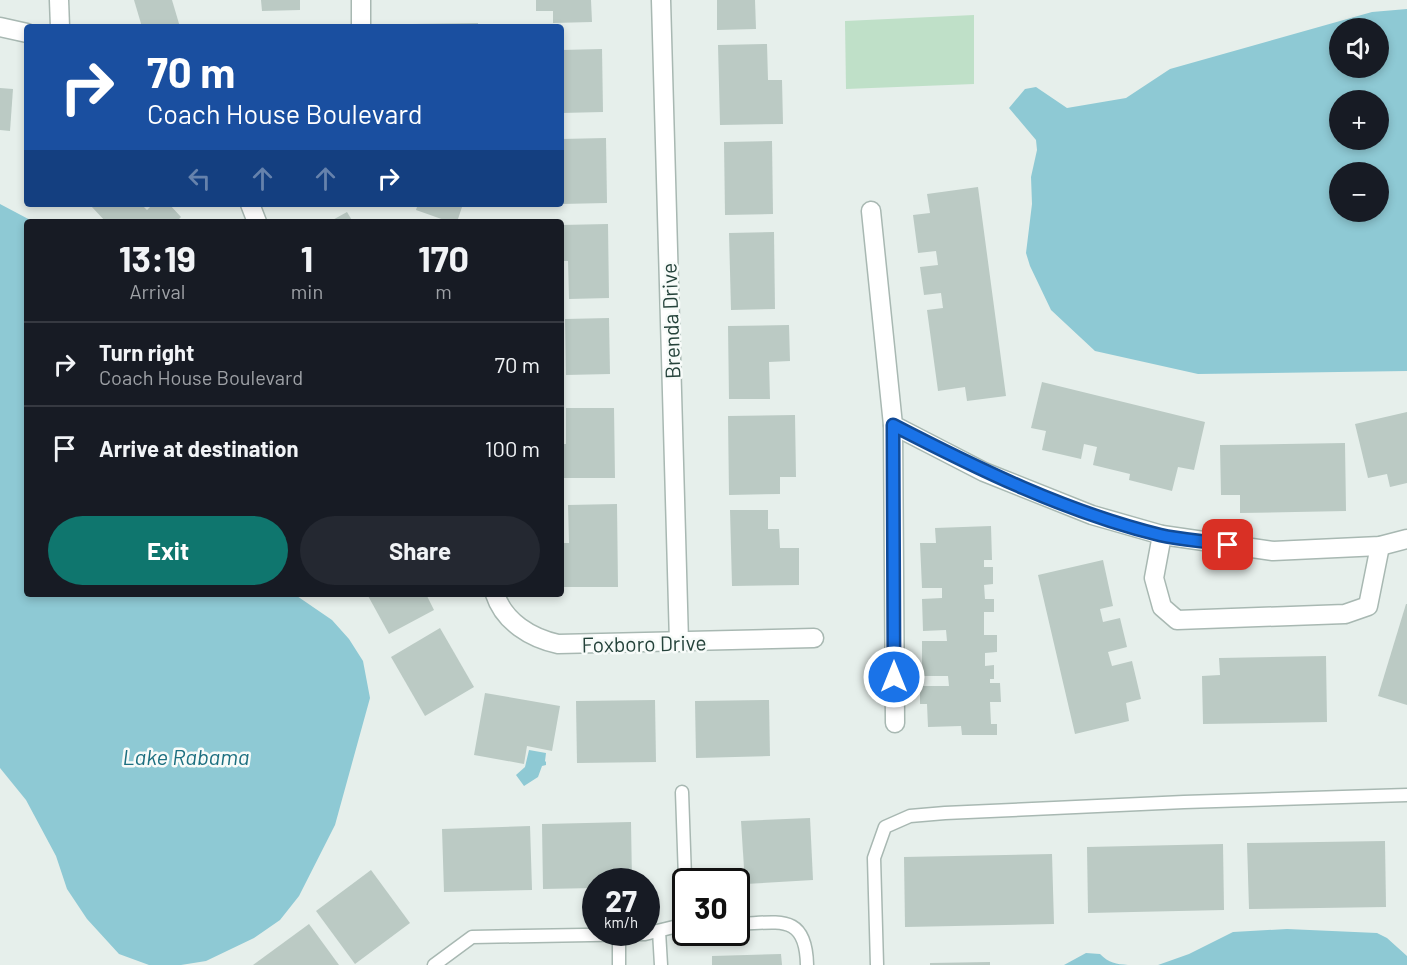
<!DOCTYPE html>
<meta charset="utf-8">
<style>
:root{--surface:#171b24;--page:#242831;--text:#f1f3f6;--muted:#9ea1a6;--line:#363941;--accent:#0f766e}
body{margin:0;font-family:Barlow,sans-serif;background:var(--page);color:var(--text);height:100vh;display:flex;flex-direction:column;font-size:22px;white-space:nowrap}
*{box-sizing:border-box;margin:0}
p{font-size:20px;color:var(--muted)}
.icon{flex:none;width:33px;height:33px;fill:none;stroke:currentColor;stroke-width:2;stroke-linecap:round;stroke-linejoin:round}
.map{position:relative;flex:1;overflow:hidden}
.drawer{position:absolute;left:24px;top:219px;width:540px;height:378px;display:flex;flex-direction:column;background:var(--surface);border-radius:6px;box-shadow:0 3px 9px #0003}
.drawer>*{flex:none}
.guide{position:absolute;left:24px;top:24px;width:540px;height:183px;border-radius:6px;box-shadow:0 3px 9px #0003;background:#1a4fa0;color:#fff;overflow:hidden}
.tools{position:absolute;left:1329px;top:18px;display:grid;gap:12px}
.tools a{display:grid;place-items:center;width:60px;height:60px;border-radius:50%;background:var(--surface);box-shadow:0 3px 9px #0003;font-size:30px}
.speed{position:absolute;left:582px;top:868px;display:flex;gap:12px;font-size:30px;font-weight:700;text-align:center}
.speed>*{display:grid;place-content:center;width:78px;height:78px;border-radius:50%;background:var(--surface);box-shadow:0 3px 9px #0003;line-height:1}
.speed small{font-size:15px;font-weight:400}
.speed .limit{border:3px solid #111;border-radius:9px;background:#fff;color:#111}
.pin{position:absolute;display:grid;place-items:center;width:51px;height:51px;color:#fff;margin:-26px;border-radius:12px;box-shadow:0 3px 9px #0006}
.me{position:absolute;width:66px;margin:-33px;rotate:0deg;stroke-linejoin:round;filter:drop-shadow(0 0 4px #0008)}
.turn{display:flex;align-items:center;gap:21px;height:126px;padding:0 24px;font-size:27px}
.turn .icon{width:78px;height:78px;stroke-width:2.5}
.turn b{display:block;font-size:42px;line-height:51px}
.lanes{display:flex;align-items:center;height:57px;padding:0 24px;background:#0003;justify-content:center;gap:30px;direction:ltr}
.lanes .off{opacity:.35}
.eta{display:flex;justify-content:space-evenly;align-items:center;height:102px;text-align:center}
.eta b{font-size:36px;font-weight:700;line-height:42px}
.button{display:flex;gap:12px;margin-top:auto;padding:12px 24px}
.button a{flex:1;height:69px;border-radius:36px;background:var(--accent);color:#fff;font-size:24px;font-weight:700;line-height:69px;text-align:center}
.button a+a{background:var(--page);color:var(--text)}
ul{padding:0;list-style:none}
li{display:flex;align-items:center;gap:18px;height:84px;padding:0 24px;border-top:2px solid var(--line)}
li div{flex:1}
li b{display:block;font-size:22px}
li em{font-style:normal}
.map>svg:first-child{display:block}
</style>
<div class="map">
<svg width="1407" height="965" viewBox="0 0 1407 965">
<rect width="100%" height="100%" fill="#e6efeb"/>
<!-- green -->
<path fill="#bfe0c8" d="M974,15V84L846,89L845,21Z"/>
<!-- water -->
<g fill="#8ec9d4" fill-rule="evenodd">
<path d="M1407,9V371L1198,374L1095,351L1051,310L1030,266L1026,253L1032,204L1031,177L1037,150L1036,140L1009,108L1025,89L1036,87L1067,108L1126,98L1170,69L1372,12ZM1340,28H1378V68H1340ZM1340,100H1378V140H1340ZM1340,172H1378V212H1340Z"/>
<path d="M0,204L34,222H27V594H294L332,620L349,639L363,661L370,698L335,825L299,896L280,920L254,938L206,961L181,965H149L119,954L87,919L67,889L56,856L26,800L0,768Z"/>
<path d="M529,750L546,753L545,761L546,762V765L542,766L538,777L524,786L516,775L525,767Z"/>
<path d="M1287,929L1377,933L1387,938L1407,956V965H1158L1189,954L1233,932Z"/>
<path d="M1086,953L1100,954C1109,963 1116,964 1128,965H1064Z"/>
</g>
<!-- building -->
<g fill="#bbcac4">
<path d="M134,0H172L180,27H142Z"/>
<path d="M261,0H300V10L262,11Z"/>
<path d="M536,0H591L592,22L553,23V11H536Z"/>
<path d="M717,0H755L756,29L717,30Z"/>
<path d="M478,23V27H412V24Z"/>
<path d="M767,44L768,80H782L783,124L720,125L718,45Z"/>
<path d="M602,49L603,112L561,113V50Z"/>
<path d="M0,88L13,89L10,131L0,130Z"/>
<path d="M606,138L607,203L561,204V139Z"/>
<path d="M772,141L773,214L725,215L724,142Z"/>
<path d="M978,187L1006,396L967,401L965,387L938,391L927,310L943,308L941,293L924,295L920,267L938,265L936,251L918,253L913,215L930,213L927,194Z"/>
<path d="M93,204H141L147,210L153,204H169L181,217L176,222H106L91,206Z"/>
<path d="M418,204H463L457,222H450L416,210Z"/>
<path d="M347,212L353,222H329Z"/>
<path d="M608,224L609,298L569,299L568,261H561V225Z"/>
<path d="M774,232L775,309L731,310L729,233Z"/>
<path d="M609,318L610,374L566,375L565,319Z"/>
<path d="M789,325L790,361L769,362L770,399H729L728,326Z"/>
<path d="M1042,382L1205,422L1194,470L1178,467L1172,491L1129,480L1130,474L1093,465L1097,447L1084,444L1081,459L1042,450L1046,431L1031,428Z"/>
<path d="M566,408H614L615,478H561V444H566Z"/>
<path d="M1407,412V483L1390,487L1387,474L1368,478L1355,424Z"/>
<path d="M795,415L796,477H780V494L729,495L728,416Z"/>
<path d="M1345,443L1346,511L1240,513V495H1221L1220,445Z"/>
<path d="M617,504L618,587H561V543H569L568,505Z"/>
<path d="M730,510H768V529H779L780,548H799V585L732,586Z"/>
<path d="M991,526L992,560H984V567H993V584L984,585L985,599H994V612H984V635H997V652L985,653V666L994,665V679H990V683H1000L1001,702H990L991,724H997V735H962L961,726L928,727L927,704H920V686H949L948,676H922V641H947L946,630L923,631L922,599L942,598V588H922L920,543H936L935,528Z"/>
<path d="M1103,560L1113,606L1100,609L1103,622L1120,618L1127,647L1108,652L1112,666L1132,661L1141,699L1126,703L1129,721L1075,734L1038,575Z"/>
<path d="M367,594H426L434,610L389,634Z"/>
<path d="M1406,604H1407V705L1378,696Z"/>
<path d="M440,628L474,687L425,716L391,657Z"/>
<path d="M1326,656L1327,722L1203,724L1202,676L1220,675L1219,658Z"/>
<path d="M485,693L560,706L552,751L527,746L524,764L474,755Z"/>
<path d="M655,700L656,762L577,763L576,701Z"/>
<path d="M769,700L770,756L696,758L695,701Z"/>
<path d="M810,818L813,880L745,884L741,821Z"/>
<path d="M631,822L632,882H596V888L543,889L542,824Z"/>
<path d="M530,826L532,890L444,892L442,829Z"/>
<path d="M1385,841L1386,907L1249,909L1247,843Z"/>
<path d="M1223,844L1224,910L1088,913L1087,847Z"/>
<path d="M1052,854L1054,924L905,927L904,857Z"/>
<path d="M371,870L410,923L355,964L316,911Z"/>
<path d="M309,924L339,965H253Z"/>
<path d="M781,954L782,965H712V956Z"/>
<path d="M990,962V965H930V963Z"/>
</g>
<g fill="none" stroke-linecap="round" stroke-linejoin="round">
<defs>
<g id="lane">
<path d="M682,792L686,907"/>
<path d="M736,924C778,923 806,912 807,965"/>
<path d="M659,931L661,965"/>
<path d="M619,934V965"/>
<path d="M434,965L472,937L645,934L686,924"/>
<path d="M877,965L874,858L885,827L910,816L945,813L1184,802L1407,795"/>
</g>
<g id="street">
<path d="M59,0L60,27"/>
<path d="M361,0V27"/>
<path d="M661,0L679,642"/>
<path d="M0,27L27,33"/>
<path d="M250,204L257,222"/>
<path d="M871,211L893,425L984,472L1092,515L1162,535L1273,551L1380,546L1407,539"/>
<path d="M893,425L895,723"/>
<path d="M1162,535L1154,578L1162,607L1177,620L1345,614L1368,606L1380,546"/>
<path d="M495,594C504,622 531,638 558,644L814,638"/>
</g>
</defs>
<!-- lane casing -->
<use href="#lane" stroke="#a8b8b2" stroke-width="15"/>
<!-- street casing -->
<use href="#street" stroke="#a8b8b2" stroke-width="21"/>
<!-- lane -->
<use href="#lane" stroke="#fff" stroke-width="12"/>
<!-- street -->
<use href="#street" stroke="#fff" stroke-width="18"/>
</g>
<g fill="none" stroke-linecap="round" stroke-linejoin="round">
<defs>
<path id="route" d="M894,677L893,425C978,469 1066,512 1160,535C1182,540 1206,541 1228,545"/>
</defs>
<!-- route casing -->
<use href="#route" stroke="#114b97" stroke-width="15"/>
<!-- route -->
<use href="#route" stroke="#1a73e8" stroke-width="10"/>
</g>
<g text-anchor="middle" dominant-baseline="central" stroke-width="5" stroke-linejoin="round" paint-order="stroke">
<!-- street labels -->
<g font-size="21" fill="#24423a" stroke="#f7fbf9">
<text transform="translate(670 321) rotate(-92)">Brenda Drive</text>
<text transform="translate(644 643) rotate(-1)">Foxboro Drive</text>
</g>
<!-- water labels -->
<g font-size="22" font-style="italic" fill="#1c6f80" stroke="#f7fbf9">
<text x="186" y="756">Lake Rabama</text>
</g>
</g>
</svg>
<div class="tools">
<a><svg class="icon" aria-label="sound" viewBox="0 0 24 24"><path d="M4 9h4l5-4v14l-5-4H4zM17 9q2 3 0 6"/></svg></a>
<a>+</a>
<a>−</a>
</div>
<div class="speed"><div>27<small>km/h</small></div><div class="limit">30</div></div>
<div class="pin" style="left:1228px;top:545px;background:#d93025"><svg class="icon" aria-label="arrive" viewBox="0 0 24 24"><path d="M6 21V4h12l-3 4 3 4H6"/></svg></div>
<svg class="me" style="left:894px;top:677px" viewBox="-20 -20 40 40"><circle r="17" fill="#1a73e8" stroke="#fff" stroke-width="3"/><path d="M0-11L8 9 0 5-8 9z" fill="#fff"/></svg>
<div class="guide">
<div class="turn"><svg class="icon" aria-label="right" viewBox="0 0 24 24"><path d="M7 20v-9h11M14 6l5 5-5 5"/></svg><div><b>70 m</b>Coach House Boulevard</div></div>
<div class="lanes"><svg class="icon off" aria-label="left" viewBox="0 0 24 24"><path d="M17 20v-9H6M10 6l-5 5 5 5"/></svg><svg class="icon off" aria-label="ahead" viewBox="0 0 24 24"><path d="M12 20V5M6 11l6-6 6 6"/></svg><svg class="icon off" aria-label="ahead" viewBox="0 0 24 24"><path d="M12 20V5M6 11l6-6 6 6"/></svg><svg class="icon" aria-label="right" viewBox="0 0 24 24"><path d="M7 20v-9h11M14 6l5 5-5 5"/></svg></div>
</div>
<section class="drawer">
<div class="eta">
<div><b>13:19</b><p>Arrival</p></div>
<div><b>1</b><p>min</p></div>
<div><b>170</b><p>m</p></div>
</div>
<ul>
<li><svg class="icon" aria-label="right" viewBox="0 0 24 24"><path d="M7 20v-9h11M14 6l5 5-5 5"/></svg><div><b>Turn right</b><p>Coach House Boulevard</p></div><em>70 m</em></li>
<li><svg class="icon" aria-label="arrive" viewBox="0 0 24 24"><path d="M6 21V4h12l-3 4 3 4H6"/></svg><div><b>Arrive at destination</b></div><em>100 m</em></li>
</ul>
<div class="button"><a>Exit</a><a>Share</a></div>
</section>
</div>
